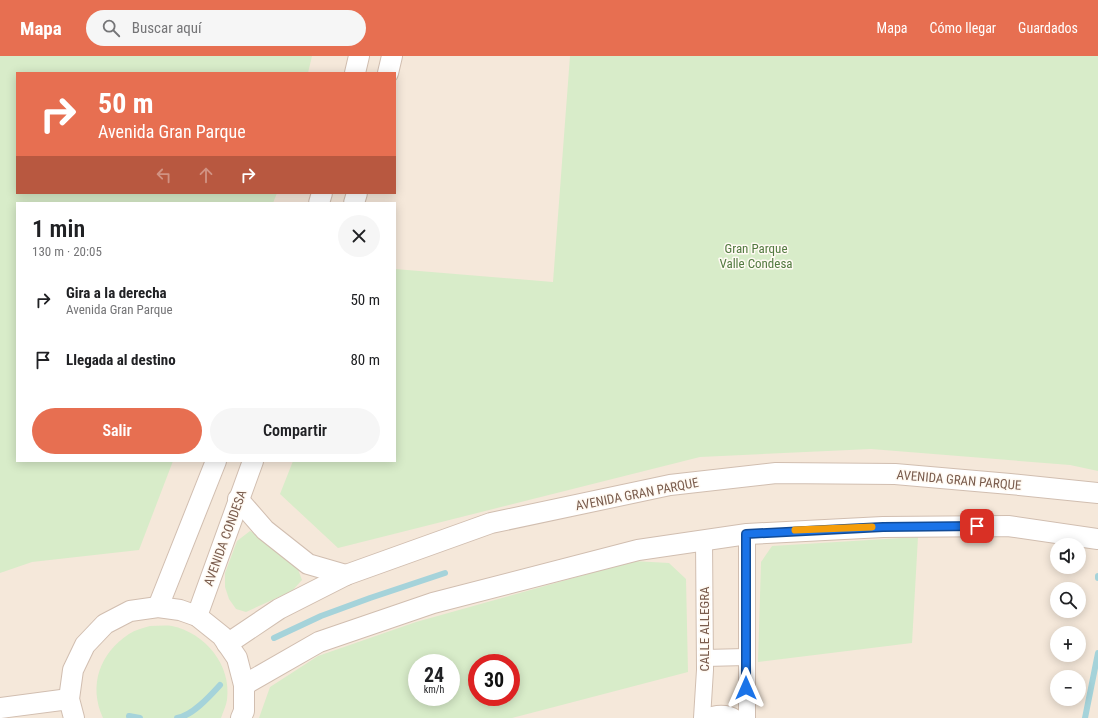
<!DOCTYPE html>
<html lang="es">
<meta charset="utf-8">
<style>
:root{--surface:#fff;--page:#f6f6f6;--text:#202124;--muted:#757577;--accent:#e76f51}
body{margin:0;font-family:"Roboto Condensed",sans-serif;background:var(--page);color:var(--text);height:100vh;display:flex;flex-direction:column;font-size:15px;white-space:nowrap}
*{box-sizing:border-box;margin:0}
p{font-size:13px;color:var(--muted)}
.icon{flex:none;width:22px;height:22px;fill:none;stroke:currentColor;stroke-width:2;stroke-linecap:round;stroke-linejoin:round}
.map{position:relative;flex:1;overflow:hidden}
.panel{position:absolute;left:16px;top:146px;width:380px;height:260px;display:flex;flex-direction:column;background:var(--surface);border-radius:0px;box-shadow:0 2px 10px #0003}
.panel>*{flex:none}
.banner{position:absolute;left:16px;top:16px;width:380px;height:122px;border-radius:0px;box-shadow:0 2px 10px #0003;background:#e76f51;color:#fff;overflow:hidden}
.controls{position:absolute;left:1050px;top:482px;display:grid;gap:8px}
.controls a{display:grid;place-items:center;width:36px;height:36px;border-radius:50%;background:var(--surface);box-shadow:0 2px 10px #0003;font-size:20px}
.speed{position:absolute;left:408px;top:598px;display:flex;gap:8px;font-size:20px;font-weight:700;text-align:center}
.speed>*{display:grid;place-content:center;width:52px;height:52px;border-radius:50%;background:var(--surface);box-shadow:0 2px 10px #0003;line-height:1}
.speed small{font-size:10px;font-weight:400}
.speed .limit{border:6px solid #d22;background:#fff;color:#111}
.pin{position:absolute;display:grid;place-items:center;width:34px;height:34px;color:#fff;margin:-17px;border-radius:8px;box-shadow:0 2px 6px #0006}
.me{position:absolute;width:44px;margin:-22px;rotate:0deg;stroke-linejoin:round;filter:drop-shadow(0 0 3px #0008)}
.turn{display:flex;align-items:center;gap:14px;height:84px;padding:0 16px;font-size:18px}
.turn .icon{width:52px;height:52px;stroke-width:2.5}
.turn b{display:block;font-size:28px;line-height:34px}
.lanes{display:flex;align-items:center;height:38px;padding:0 16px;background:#0003;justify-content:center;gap:20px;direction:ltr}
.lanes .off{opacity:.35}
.round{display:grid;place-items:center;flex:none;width:42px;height:42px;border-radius:21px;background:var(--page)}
.head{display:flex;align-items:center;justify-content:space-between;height:68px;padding:0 16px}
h1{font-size:24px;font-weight:600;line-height:30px}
.primary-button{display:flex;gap:8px;margin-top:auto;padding:8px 16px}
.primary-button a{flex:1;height:46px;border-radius:24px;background:var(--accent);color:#fff;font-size:16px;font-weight:600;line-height:46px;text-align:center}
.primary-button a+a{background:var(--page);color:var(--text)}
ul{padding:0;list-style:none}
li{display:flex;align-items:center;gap:12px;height:60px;padding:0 16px}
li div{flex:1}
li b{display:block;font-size:15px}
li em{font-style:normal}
header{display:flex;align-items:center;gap:24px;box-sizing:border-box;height:56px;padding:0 20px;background:var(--accent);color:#fff}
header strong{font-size:19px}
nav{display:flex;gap:22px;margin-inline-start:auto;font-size:14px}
.search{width:280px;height:36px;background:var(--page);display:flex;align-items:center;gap:10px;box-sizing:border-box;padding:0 14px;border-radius:22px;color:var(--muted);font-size:15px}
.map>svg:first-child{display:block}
</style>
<header>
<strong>Mapa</strong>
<div class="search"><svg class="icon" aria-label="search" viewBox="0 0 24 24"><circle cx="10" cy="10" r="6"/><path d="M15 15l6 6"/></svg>Buscar aquí</div>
<nav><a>Mapa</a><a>Cómo llegar</a><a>Guardados</a></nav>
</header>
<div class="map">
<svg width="1098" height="662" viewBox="0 0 1098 662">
<rect width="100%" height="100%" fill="#fdf6ec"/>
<!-- residential -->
<path fill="#f5e8da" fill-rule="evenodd" d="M0,0H1098V662H0ZM17,17H395V137H17ZM17,147H395V405H17ZM1057,489H1079V511H1057ZM1057,533H1079V555H1057ZM1057,577H1079V599H1057ZM417,607H451V641H417ZM477,607H511V641H477ZM1057,621H1079V643H1057Z"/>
<!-- green -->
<g fill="#d8ecc9" fill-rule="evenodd">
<path d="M0,0H312L308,17H17V137H277L273,147H17V405H173L139,494L32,506L0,517Z"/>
<path d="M570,0H1098V415L1070,409L871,393L700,401L338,492L280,438L293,405H395V213L553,226Z"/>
<path d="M250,475L279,490L296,508L302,524L292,535L246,556L236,553L229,543L225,531V517L237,485Z"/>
<path d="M918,481L912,587L758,606L761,506L772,490Z"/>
<path d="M634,505L669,507L686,523L688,616L512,662H259L270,631L318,600L416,566ZM417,607H451V641H417ZM477,607H511V641H477Z"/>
<path d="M150,570C157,570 165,569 172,570C205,577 232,609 227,644C226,650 223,656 221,662H103C88,629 100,597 129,578C135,574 143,572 150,570Z"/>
</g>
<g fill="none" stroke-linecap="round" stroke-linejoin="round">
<!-- stream -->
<g stroke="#a5d3da" stroke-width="6">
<path d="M1098,520V522"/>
<path d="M274,582L321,560L370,542L445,517"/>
<path d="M129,660L140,662"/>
<path d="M177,662C192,660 210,640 220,629"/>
<path d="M1085,662L1098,597"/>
</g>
<defs>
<g id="minor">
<path d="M747,478V662"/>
<path d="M705,602L746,601"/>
<path d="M702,662L705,614L704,484"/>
<path d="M704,662C715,657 726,656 736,662"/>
</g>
<g id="tertiary">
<path d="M355,17L359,0"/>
<path d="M388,17L392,0"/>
<path d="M319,147L322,137"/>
<path d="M354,147L357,137"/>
<path d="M238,443L265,474L308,508L346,519"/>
<path d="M158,551L216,405"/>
<path d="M197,560L253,405"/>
<path d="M227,588L279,553L346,519L491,467L670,429L776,417L895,418L1010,428L1098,437"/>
<path d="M244,629L319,586L433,547L638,494L747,478L883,471L1008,470L1098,483"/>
<path d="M0,652L69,643"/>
<path d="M74,662L69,643L73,614L85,589L105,568L130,555L158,551L180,554L197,560L222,580L237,602L244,629V655L241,662"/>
</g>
</defs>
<!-- minor casing -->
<use href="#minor" stroke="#d1beb0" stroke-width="18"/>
<!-- tertiary casing -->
<use href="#tertiary" stroke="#d1beb0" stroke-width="22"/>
<!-- minor -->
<use href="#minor" stroke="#fff" stroke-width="16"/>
<!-- tertiary -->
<use href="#tertiary" stroke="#fff" stroke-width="20"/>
</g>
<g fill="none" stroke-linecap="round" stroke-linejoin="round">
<defs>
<path id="route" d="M746,632V478L883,471L977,470"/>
</defs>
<!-- route casing -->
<use href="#route" stroke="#114b97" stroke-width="10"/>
<!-- route -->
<use href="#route" stroke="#1a73e8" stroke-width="7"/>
<!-- slow -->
<path stroke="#f59e0b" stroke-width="7" d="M795,474L872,471"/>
</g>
<g text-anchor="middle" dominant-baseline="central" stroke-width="3" stroke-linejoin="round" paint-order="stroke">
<!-- park labels -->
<g font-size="13" fill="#537a41" stroke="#fffaf3">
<text x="756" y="192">Gran Parque<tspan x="756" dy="15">Valle Condesa</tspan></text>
</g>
<!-- street labels -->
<g font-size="13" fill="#7a5c4d" stroke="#fffaf3">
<text transform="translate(959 424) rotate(5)">AVENIDA GRAN PARQUE</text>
<text transform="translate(637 438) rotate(-11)">AVENIDA GRAN PARQUE</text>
<text transform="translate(225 482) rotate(-70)">AVENIDA CONDESA</text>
<text transform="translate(704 573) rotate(-90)">CALLE ALLEGRA</text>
</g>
</g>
</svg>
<div class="controls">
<a><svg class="icon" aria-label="sound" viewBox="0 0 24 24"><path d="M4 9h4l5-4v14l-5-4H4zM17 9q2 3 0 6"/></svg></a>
<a><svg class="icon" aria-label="search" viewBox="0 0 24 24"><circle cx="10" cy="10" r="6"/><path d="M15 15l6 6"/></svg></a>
<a>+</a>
<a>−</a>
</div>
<div class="speed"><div>24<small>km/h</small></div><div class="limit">30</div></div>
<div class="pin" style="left:977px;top:470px;background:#d93025"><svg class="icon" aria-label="arrive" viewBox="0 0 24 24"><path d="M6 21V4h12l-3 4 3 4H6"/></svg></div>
<svg class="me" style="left:746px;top:632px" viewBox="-20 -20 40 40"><path d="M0-17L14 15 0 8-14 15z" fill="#1a73e8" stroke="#fff" stroke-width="4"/></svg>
<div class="banner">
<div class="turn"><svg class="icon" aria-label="right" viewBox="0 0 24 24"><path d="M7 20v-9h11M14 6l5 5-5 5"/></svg><div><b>50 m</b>Avenida Gran Parque</div></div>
<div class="lanes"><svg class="icon off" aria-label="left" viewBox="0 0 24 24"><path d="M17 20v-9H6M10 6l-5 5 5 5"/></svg><svg class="icon off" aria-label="ahead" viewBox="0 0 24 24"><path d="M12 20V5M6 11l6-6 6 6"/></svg><svg class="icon" aria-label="right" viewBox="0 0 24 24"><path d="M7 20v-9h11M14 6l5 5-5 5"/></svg></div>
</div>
<section class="panel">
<div class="head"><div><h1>1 min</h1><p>130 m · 20:05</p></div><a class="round"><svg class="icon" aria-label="close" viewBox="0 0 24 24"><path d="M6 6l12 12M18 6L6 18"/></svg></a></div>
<ul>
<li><svg class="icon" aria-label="right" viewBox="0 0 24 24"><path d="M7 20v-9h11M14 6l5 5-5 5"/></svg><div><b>Gira a la derecha</b><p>Avenida Gran Parque</p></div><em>50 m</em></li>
<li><svg class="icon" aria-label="arrive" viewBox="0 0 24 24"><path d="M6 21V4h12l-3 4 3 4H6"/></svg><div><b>Llegada al destino</b></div><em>80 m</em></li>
</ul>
<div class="primary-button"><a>Salir</a><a>Compartir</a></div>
</section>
</div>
